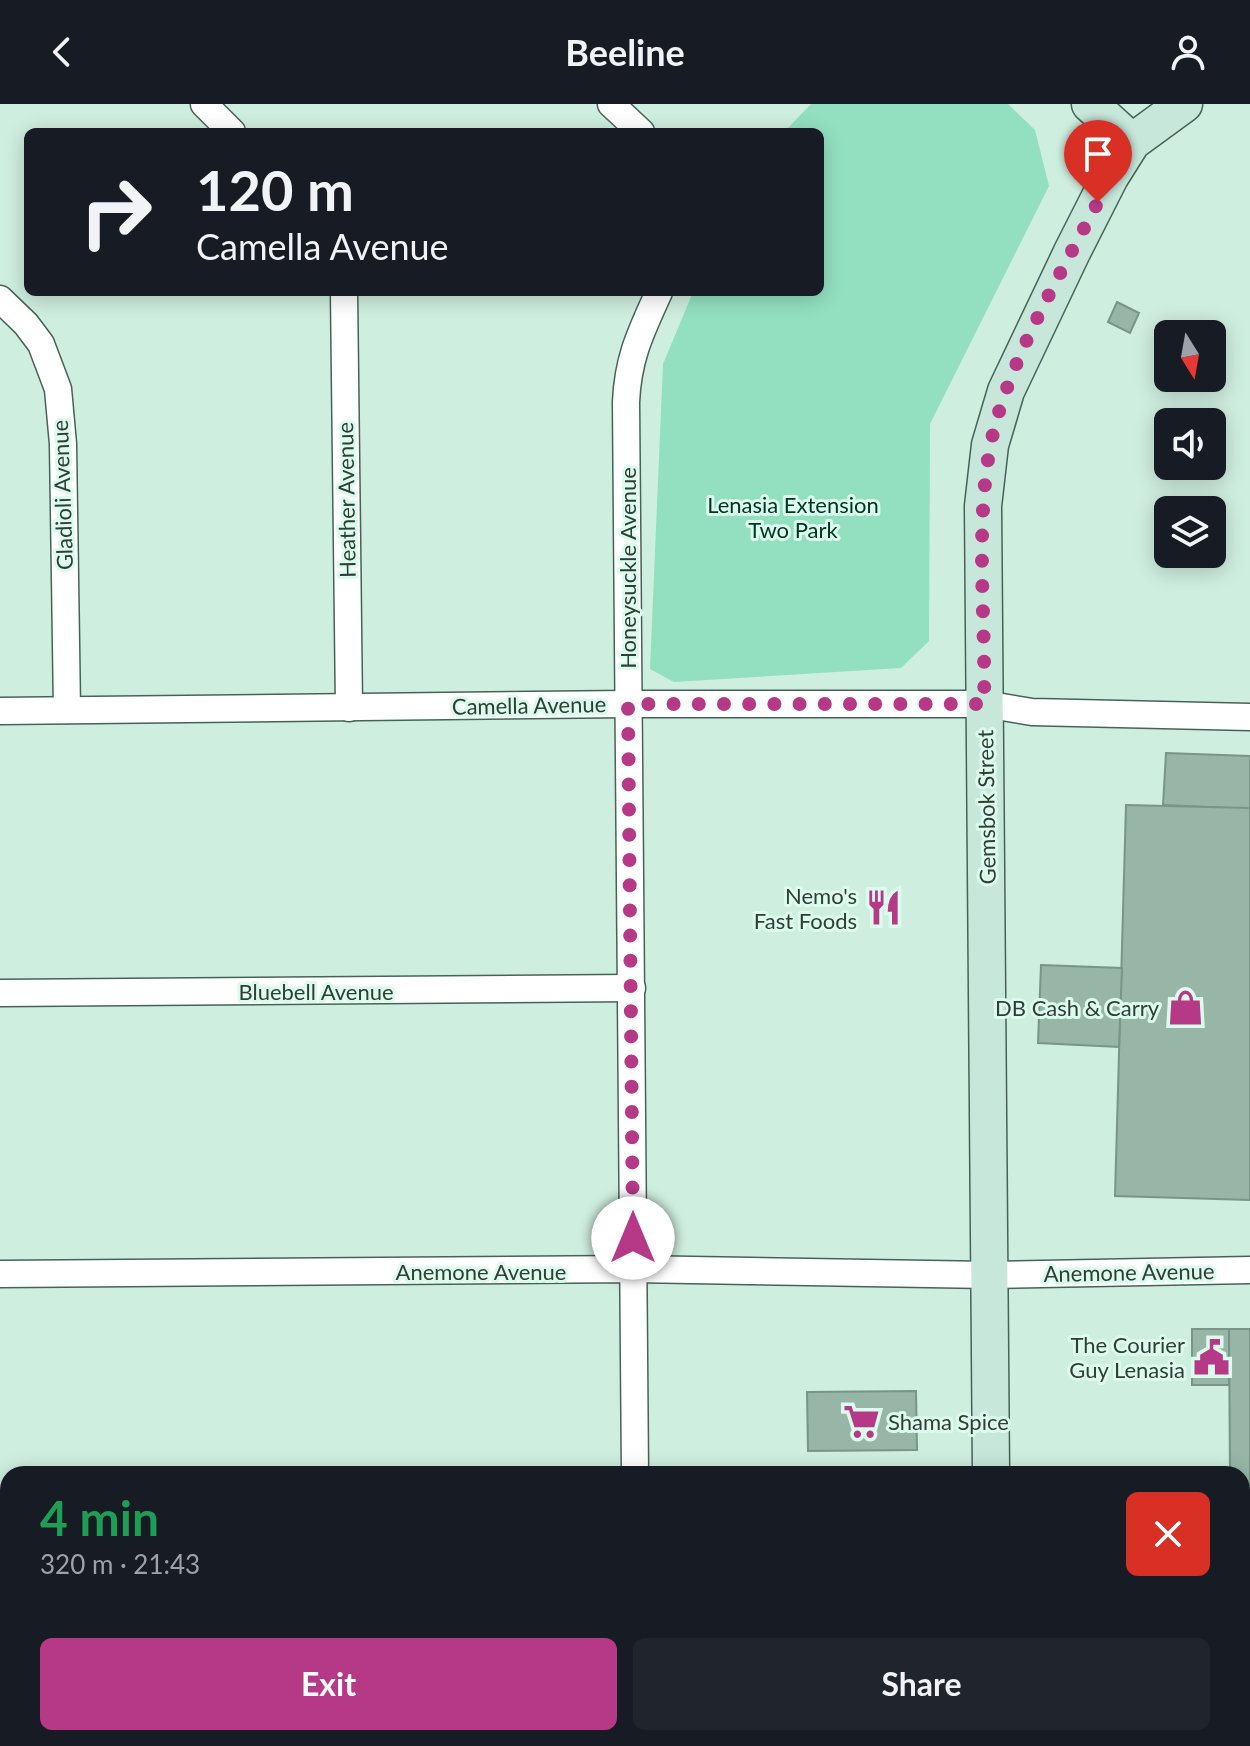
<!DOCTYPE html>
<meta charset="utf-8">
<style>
:root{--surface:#171b24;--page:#20242c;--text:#f1f3f6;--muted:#9ea1a6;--accent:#b63988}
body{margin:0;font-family:Lato,sans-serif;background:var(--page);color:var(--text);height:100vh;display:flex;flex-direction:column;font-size:30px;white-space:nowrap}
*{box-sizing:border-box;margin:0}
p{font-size:26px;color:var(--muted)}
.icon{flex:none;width:44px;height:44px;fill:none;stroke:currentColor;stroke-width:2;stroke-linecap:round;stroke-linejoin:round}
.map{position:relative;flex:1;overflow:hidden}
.drawer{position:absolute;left:0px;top:1362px;width:1250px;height:280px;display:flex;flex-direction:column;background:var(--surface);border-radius:24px 24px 0 0;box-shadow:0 4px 20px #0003}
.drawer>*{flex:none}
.hud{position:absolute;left:24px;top:24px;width:800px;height:168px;border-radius:12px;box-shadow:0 4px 20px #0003;background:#171b24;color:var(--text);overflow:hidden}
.needle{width:52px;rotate:169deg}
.fabs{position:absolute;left:1154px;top:216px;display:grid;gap:16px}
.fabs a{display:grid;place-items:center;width:72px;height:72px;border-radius:12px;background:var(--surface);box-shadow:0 4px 20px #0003;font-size:40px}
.pin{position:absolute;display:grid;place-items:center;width:68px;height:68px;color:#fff;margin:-82px -34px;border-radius:50% 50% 50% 0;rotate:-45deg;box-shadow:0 0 8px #0007}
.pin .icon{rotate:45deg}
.me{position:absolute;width:88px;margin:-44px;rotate:0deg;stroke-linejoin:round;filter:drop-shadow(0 0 6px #0008)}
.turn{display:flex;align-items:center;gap:28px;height:168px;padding:0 40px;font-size:36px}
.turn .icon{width:104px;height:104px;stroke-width:2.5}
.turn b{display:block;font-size:56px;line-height:68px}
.round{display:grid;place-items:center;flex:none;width:84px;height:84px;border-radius:12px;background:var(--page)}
.overview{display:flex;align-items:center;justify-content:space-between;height:136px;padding:0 40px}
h1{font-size:48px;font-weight:700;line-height:60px;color:#1e9e55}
.action{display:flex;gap:16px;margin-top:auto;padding:16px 40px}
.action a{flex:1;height:92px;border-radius:12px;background:var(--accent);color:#fff;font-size:32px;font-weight:700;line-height:92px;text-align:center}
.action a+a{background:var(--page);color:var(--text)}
header{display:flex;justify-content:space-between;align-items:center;height:104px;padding:0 40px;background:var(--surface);font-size:36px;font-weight:700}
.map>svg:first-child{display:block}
</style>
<header><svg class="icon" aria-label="back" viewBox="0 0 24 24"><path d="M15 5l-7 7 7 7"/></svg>Beeline<svg class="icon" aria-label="person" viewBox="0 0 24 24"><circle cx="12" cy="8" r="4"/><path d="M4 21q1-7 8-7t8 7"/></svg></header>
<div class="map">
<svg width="1250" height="1642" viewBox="0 0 1250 1642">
<rect width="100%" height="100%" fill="#ceeedf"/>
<!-- green -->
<path fill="#92e0bf" d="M811,0H1008L1035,26L1049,82L930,320L929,537L901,564L674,578L650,565L663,260L693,188H820V28H784Z"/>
<!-- building -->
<g fill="#97b6a8" stroke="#779588" stroke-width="2">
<path d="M1117,198L1139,209L1130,229L1108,218Z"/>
<path d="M1166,649L1250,652V705L1163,701Z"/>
<path d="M1126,701L1250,704V1096L1115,1092Z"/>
<path d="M1041,861L1122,864L1119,943L1038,939Z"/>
<rect x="1192" y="1225" width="37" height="56"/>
<path d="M1229,1225H1250V1381H1242V1370H1230Z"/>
<path d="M916,1287L917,1346L808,1347L807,1288Z"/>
<path d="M919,1364V1370H845V1365Z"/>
<rect x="804" y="1366" width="32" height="4"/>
<path d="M1242,1487H1250V1642H1192V1634H1242Z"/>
</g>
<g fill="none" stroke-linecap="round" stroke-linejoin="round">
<defs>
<g id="street">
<path d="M204,0L232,28"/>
<path d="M611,0L641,28"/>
<path d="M344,188L349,604"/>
<path d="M0,195L26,220L41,240L58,285L63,340L67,606"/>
<path d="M0,607L628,600H984L1032,608L1250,613"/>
<path d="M0,889L632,884"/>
<path d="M0,1170L633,1165L989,1171L1250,1166"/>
<path d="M635,1370L626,298C628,253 641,228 659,188"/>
<path d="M1242,1414H1250"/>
<path d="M0,1480H8"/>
<path d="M635,1642L636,1634"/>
</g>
<g id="secondary">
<path d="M1090,0L1132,38"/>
<path d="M991,1370L983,402L990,341L1006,287L1072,148L1110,73L1132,38L1184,0"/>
<path d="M992,1634V1642"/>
</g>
</defs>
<!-- street casing -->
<use href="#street" stroke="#476357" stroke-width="29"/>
<!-- secondary casing -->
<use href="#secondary" stroke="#476357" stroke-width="39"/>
<!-- street -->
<use href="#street" stroke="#fff" stroke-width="26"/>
<!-- secondary -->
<use href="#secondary" stroke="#c7e7db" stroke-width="36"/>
</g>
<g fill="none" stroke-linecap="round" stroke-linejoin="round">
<!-- route -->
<path stroke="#b63988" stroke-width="14" stroke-dasharray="0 25.2" d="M633,1134L628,600H984C986,517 975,424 990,344C1005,263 1060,171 1098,98"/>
</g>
<!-- icons -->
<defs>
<symbol id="restaurant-bare" viewBox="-9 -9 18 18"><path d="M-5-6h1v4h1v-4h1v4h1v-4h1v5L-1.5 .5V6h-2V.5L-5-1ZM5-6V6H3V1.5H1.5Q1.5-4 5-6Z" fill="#b63988" stroke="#dbfbec" stroke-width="2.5" paint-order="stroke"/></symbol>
<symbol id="shop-bare" viewBox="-9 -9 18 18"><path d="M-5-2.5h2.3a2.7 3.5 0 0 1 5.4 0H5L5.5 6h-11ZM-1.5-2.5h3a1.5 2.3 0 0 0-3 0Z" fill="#b63988" stroke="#dbfbec" stroke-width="2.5" paint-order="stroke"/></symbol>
<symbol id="civic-bare" viewBox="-9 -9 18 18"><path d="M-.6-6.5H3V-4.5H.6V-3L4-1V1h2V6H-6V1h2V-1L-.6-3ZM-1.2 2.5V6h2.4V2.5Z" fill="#b63988" stroke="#dbfbec" stroke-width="2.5" paint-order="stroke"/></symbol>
<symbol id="supermarket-bare" viewBox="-9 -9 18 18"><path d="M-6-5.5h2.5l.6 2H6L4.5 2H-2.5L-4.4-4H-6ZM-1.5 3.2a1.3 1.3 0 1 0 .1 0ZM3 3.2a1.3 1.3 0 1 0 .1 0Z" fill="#b63988" stroke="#dbfbec" stroke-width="2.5" paint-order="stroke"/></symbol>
</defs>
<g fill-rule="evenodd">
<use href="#restaurant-bare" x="858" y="778" width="51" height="51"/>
<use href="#shop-bare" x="1160" y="878" width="51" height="51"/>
<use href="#civic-bare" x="1186" y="1228" width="51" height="51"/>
<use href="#supermarket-bare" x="836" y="1292" width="51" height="51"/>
</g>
<g text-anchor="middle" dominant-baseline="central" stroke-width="6" stroke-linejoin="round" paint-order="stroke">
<!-- street labels -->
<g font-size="22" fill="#313e38" stroke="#dbfbec">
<text transform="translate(62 391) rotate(-92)">Gladioli Avenue</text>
<text transform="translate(346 396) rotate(-91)">Heather Avenue</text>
<text transform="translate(627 464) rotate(-90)">Honeysuckle Avenue</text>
<text transform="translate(529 601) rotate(-1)">Camella Avenue</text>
<text transform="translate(986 703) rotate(-91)">Gemsbok Street</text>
<text x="316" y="887">Bluebell Avenue</text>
<text x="481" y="1167">Anemone Avenue</text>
<text transform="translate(1129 1168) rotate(-1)">Anemone Avenue</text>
</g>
<!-- park labels -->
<g font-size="22" fill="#003524" stroke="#dbfbec">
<text x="793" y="400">Lenasia Extension<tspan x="793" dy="25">Two Park</tspan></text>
</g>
<!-- poi labels -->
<g font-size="22" fill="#313e38" stroke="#dbfbec" text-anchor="end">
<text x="857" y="791">Nemo's<tspan x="857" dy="25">Fast Foods</tspan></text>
<text x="1159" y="903">DB Cash &amp; Carry</text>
<text x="1185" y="1240">The Courier<tspan x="1185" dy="25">Guy Lenasia</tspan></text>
<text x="888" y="1317" text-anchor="start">Shama Spice</text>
</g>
</g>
</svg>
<div class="fabs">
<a><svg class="needle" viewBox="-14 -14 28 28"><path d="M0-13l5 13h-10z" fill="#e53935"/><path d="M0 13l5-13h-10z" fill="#9ea1a6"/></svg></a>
<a><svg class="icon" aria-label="sound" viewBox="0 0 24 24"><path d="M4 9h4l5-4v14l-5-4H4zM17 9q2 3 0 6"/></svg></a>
<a><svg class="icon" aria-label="layers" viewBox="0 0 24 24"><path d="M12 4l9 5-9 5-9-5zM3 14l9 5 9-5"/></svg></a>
</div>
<div class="pin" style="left:1098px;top:98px;background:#d93025"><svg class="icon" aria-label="arrive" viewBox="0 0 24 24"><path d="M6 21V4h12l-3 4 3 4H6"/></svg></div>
<svg class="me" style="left:633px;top:1134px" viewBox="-20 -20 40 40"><circle r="19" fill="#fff"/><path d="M0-13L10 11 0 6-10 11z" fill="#b63988"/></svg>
<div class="hud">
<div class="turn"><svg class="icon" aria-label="right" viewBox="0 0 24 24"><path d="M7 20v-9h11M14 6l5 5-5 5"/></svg><div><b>120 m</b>Camella Avenue</div></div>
</div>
<section class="drawer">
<div class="overview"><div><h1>4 min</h1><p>320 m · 21:43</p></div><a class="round" style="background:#d93025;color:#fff"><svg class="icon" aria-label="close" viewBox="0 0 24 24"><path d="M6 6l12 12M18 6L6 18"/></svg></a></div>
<div class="action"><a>Exit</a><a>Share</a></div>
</section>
</div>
